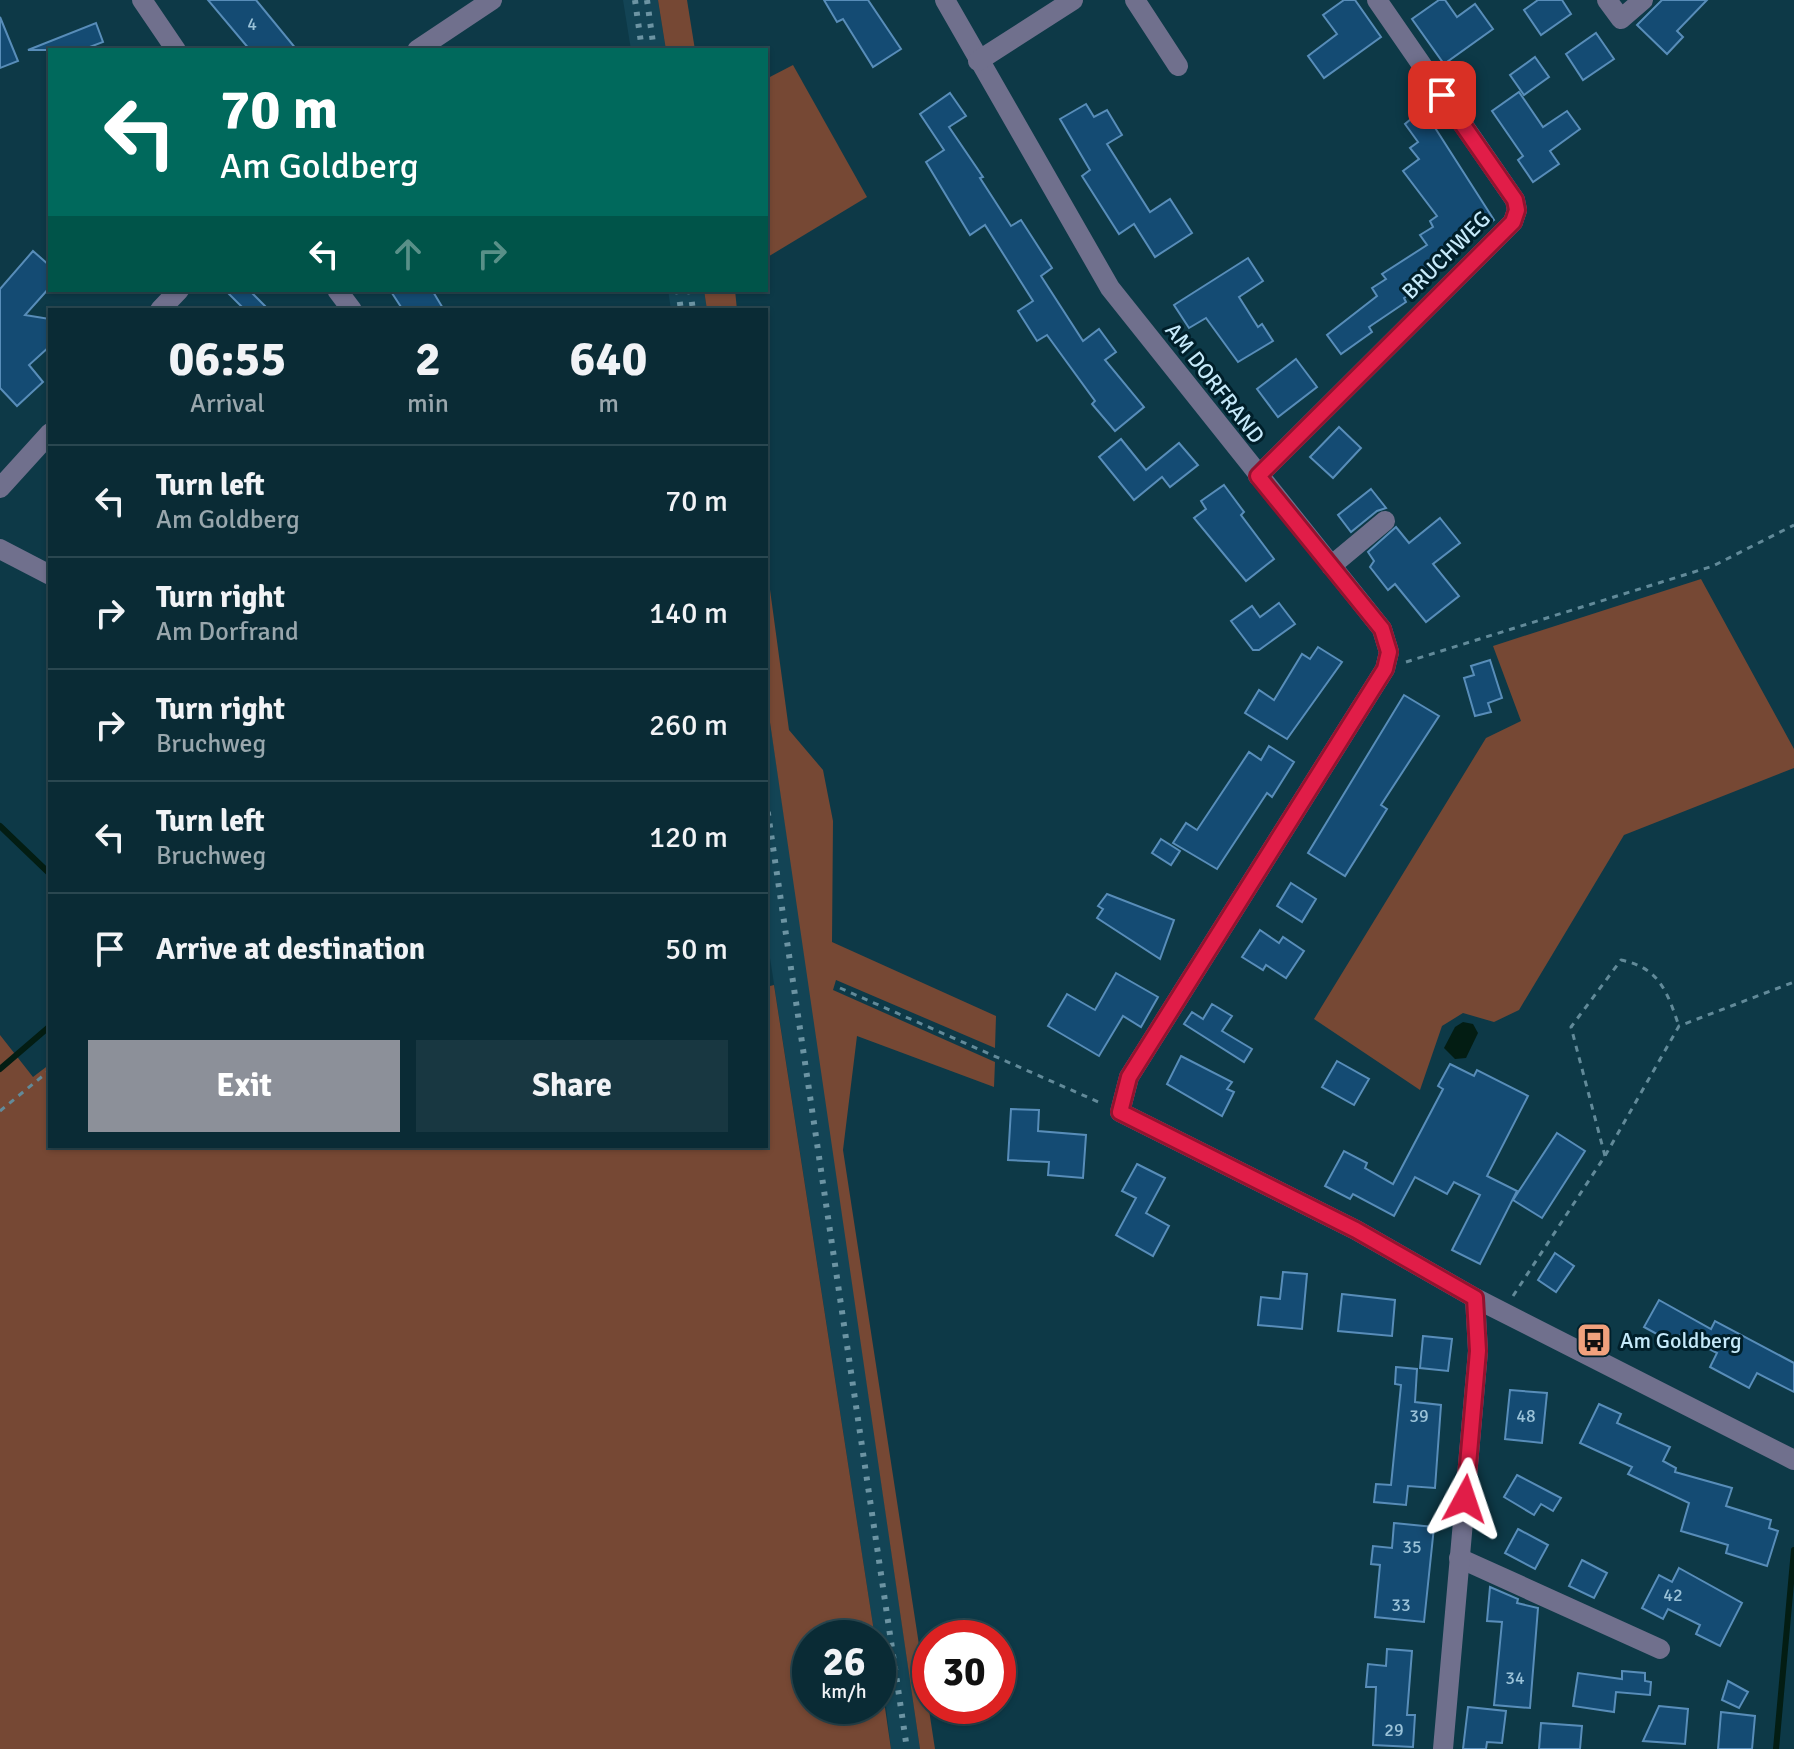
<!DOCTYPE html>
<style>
:root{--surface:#0a2b35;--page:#183741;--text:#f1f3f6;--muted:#99a7ad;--line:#2a4750;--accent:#8c9099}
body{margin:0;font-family:Signika,sans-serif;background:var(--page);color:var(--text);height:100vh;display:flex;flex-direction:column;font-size:30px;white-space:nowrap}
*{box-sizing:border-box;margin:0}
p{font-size:26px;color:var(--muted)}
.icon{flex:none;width:44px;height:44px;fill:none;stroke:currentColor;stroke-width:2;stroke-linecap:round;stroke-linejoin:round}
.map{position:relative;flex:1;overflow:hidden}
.details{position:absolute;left:48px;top:308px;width:720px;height:840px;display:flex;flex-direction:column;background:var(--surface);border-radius:0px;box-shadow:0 2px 6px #0004,0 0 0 2px var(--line)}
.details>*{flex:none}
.hud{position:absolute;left:48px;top:48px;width:720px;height:244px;border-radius:0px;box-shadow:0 2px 6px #0004,0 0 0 2px var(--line);background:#00695c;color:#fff;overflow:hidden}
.speed{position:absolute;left:792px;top:1620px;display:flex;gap:16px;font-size:40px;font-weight:700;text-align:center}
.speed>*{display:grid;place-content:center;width:104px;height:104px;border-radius:50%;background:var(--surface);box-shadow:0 2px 6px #0004,0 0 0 2px var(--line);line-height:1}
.speed small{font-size:20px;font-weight:400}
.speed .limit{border:12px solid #d22;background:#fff;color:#111}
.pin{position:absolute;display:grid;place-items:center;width:68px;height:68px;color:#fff;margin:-34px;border-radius:16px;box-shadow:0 4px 12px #0006}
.me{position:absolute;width:88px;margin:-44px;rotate:5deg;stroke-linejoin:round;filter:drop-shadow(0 0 6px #0008)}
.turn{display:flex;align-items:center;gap:28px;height:168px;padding:0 40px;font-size:36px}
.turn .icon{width:104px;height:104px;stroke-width:2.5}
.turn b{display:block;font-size:56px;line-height:68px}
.lanes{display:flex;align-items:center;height:76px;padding:0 40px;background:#0003;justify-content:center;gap:40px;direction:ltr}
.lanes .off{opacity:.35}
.eta{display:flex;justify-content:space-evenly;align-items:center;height:136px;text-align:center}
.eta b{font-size:48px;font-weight:700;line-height:56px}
.primary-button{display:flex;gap:16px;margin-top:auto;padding:16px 40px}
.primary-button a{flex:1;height:92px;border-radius:0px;background:var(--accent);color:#fff;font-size:32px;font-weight:700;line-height:92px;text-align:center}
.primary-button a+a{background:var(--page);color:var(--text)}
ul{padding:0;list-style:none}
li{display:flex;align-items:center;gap:24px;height:112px;padding:0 40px;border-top:2px solid var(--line)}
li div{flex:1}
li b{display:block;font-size:30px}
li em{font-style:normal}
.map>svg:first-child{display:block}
</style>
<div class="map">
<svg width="1794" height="1749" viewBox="0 0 1794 1749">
<rect width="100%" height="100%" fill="#0d3947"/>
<!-- built -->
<g fill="#134455">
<path d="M623,0H658L666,50H631Z"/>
<path d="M668,290H704L707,310H671Z"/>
<path d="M766,695L809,981L920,1749H891L878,1638H875L766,932Z"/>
</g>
<!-- green -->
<g fill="#764834">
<path d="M658,0H687L695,50H666Z"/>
<path d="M793,65L867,197L766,258V79Z"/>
<path d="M704,290H735L737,310H707Z"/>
<path d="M766,560L789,730L823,770L833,821L832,942L996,1016L995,1048L836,980L833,990L995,1062L994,1087L857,1036L843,1150L935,1749H920L766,695Z"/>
<path d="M1701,579L1794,749V768L1624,835L1519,1010L1494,1022L1463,1013L1442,1026L1420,1090L1314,1019L1486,738L1521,721L1493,646Z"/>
<path d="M774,985L875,1638H810V1706H878V1660L891,1749H0V1035L33,1077L50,1064V1146H766V987Z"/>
</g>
<!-- water -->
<path fill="#031d13" d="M1463,1022L1473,1024L1478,1033L1466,1058L1455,1059L1444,1048L1455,1027Z"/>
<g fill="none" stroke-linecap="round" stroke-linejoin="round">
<!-- stream -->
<g stroke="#031d13" stroke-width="6">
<path d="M0,826L50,874"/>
<path d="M0,1069L50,1026"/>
<path d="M1776,1749L1794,1550"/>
</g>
</g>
<!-- building -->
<g fill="#144b73" stroke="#588db9" stroke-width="2">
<path d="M208,0H256L297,50H250Z"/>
<path d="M824,0H868L901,49L873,67L843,19L837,22Z"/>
<path d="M1344,0H1355L1381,37L1324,78L1308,56L1337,34L1323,15Z"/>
<path d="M1439,0H1445L1457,17L1475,4L1493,29L1444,64L1412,19Z"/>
<path d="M1538,0H1562L1571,14L1541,35L1524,10Z"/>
<path d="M1662,0H1707L1677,31L1683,37L1667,54L1637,25Z"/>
<path d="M0,17L18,61L0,68Z"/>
<path d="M96,23L103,42L82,50H28Z"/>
<path d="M1596,33L1614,59L1583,80L1566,54Z"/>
<path d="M1535,57L1549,77L1524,95L1510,75Z"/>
<path d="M1519,92L1543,127L1567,111L1580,129L1550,151L1559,164L1533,182L1518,160L1523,156L1492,111Z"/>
<path d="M950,93L966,116L949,127L983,177L980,178L1011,226L1021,220L1052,268L1041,276L1083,341L1099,329L1116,352L1105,360L1144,407L1115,431L1092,404L1095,401L1047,335L1037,341L1018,311L1033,301L985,225L970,235L926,162L944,150L920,114Z"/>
<path d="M1086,104L1094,117L1107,110L1122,135L1107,144L1150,212L1170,199L1192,233L1155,257L1134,224L1119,234L1082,176L1090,170L1060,119Z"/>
<path d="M1423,109L1494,220L1427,265L1435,278L1404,298L1406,302L1369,327L1372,332L1341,354L1327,335L1377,296L1372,288L1386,279L1382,274L1427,245L1420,235L1433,227L1430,221L1437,216L1403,171L1419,159L1410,148L1418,142L1405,124Z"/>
<path d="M33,251L50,266V287L25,315L50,319V346L29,365L43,382L17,406L0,388V289Z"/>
<path d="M1248,258L1263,281L1239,297L1258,327L1262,324L1273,341L1238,362L1206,318L1189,328L1174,305Z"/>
<path d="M225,290H249L269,310H245Z"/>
<path d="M390,290H432L444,310H403Z"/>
<path d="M1296,359L1317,387L1278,417L1257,389Z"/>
<path d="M1339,427L1361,448L1333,478L1310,457Z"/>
<path d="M1121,439L1146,470L1179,443L1198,465L1170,487L1162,477L1134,500L1099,457Z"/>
<path d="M1224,485L1244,512L1241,515L1274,559L1246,581L1194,518L1206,509L1201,501Z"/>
<path d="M1371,489L1386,508L1377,511L1351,532L1338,515Z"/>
<path d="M1440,518L1460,543L1433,564L1459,596L1426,622L1395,584L1388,590L1370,567L1374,561L1368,552L1396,527L1409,543Z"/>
<path d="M1279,603L1295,624L1259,650H1253L1231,621L1252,606L1260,617Z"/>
<path d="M1318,647L1342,662L1287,739L1245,713L1259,690L1274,700L1302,654L1310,659Z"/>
<path d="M1490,660L1502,698L1488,703L1491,712L1475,716L1464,678L1474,675L1471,666Z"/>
<path d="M1404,695L1439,716L1381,805L1387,809L1345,876L1308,853Z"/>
<path d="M1269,746L1294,762L1272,797L1267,793L1217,869L1173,843L1186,823L1197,830L1249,752L1261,760Z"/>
<path d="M1161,839L1180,851L1171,865L1152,853Z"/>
<path d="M1291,883L1316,899L1302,922L1277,906Z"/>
<path d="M1107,894L1174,920L1160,959L1097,918L1103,909L1098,906Z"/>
<path d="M1260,930L1279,943L1283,937L1304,951L1286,978L1266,965L1263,970L1242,957Z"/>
<path d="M1116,973L1158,997L1141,1027L1123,1016L1099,1056L1048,1026L1067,994L1095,1010Z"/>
<path d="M1212,1004L1232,1016L1222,1031L1252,1049L1244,1062L1184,1024L1192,1012L1203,1019Z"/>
<path d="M1181,1056L1232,1082L1227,1089L1234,1092L1222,1116L1167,1084Z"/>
<path d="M1337,1061L1369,1079L1354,1105L1322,1087Z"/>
<path d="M1450,1064L1474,1076L1477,1070L1528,1096L1487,1176L1517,1191L1480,1264L1452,1250L1480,1195L1454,1182L1447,1194L1415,1177L1394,1216L1353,1194L1350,1199L1325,1186L1344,1151L1367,1163L1365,1168L1393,1184L1443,1089L1438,1086Z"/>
<path d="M1011,1109L1039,1110L1038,1131L1086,1135L1083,1178L1048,1175L1049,1162L1008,1160Z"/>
<path d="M1557,1133L1585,1151L1542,1218L1513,1200Z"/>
<path d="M1137,1164L1165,1178L1146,1213L1169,1226L1153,1256L1116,1235L1136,1198L1122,1191Z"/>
<path d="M1555,1253L1574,1266L1556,1292L1538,1280Z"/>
<path d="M1283,1272L1307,1274L1302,1329L1258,1325L1261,1297L1280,1299Z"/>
<path d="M1342,1294L1395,1300L1392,1336L1338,1331Z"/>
<path d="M1659,1300L1711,1329L1715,1321L1794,1363V1392L1757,1373L1749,1388L1710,1367L1717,1353L1681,1334L1675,1344L1644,1327Z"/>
<path d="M1423,1336L1452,1339L1448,1371L1420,1368Z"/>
<path d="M1396,1367L1417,1369L1415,1402L1441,1405L1435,1488L1408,1486L1406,1505L1374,1502L1376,1484L1391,1485L1401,1385L1395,1384Z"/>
<path d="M1510,1390L1547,1393L1542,1443L1505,1439Z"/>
<path d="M1599,1404L1621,1414L1617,1423L1670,1447L1663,1461L1676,1468L1675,1472L1732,1488L1726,1506L1771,1520L1769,1528L1778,1531L1767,1566L1726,1553L1728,1545L1681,1531L1689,1503L1628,1474L1632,1467L1580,1443Z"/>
<path d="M1517,1475L1561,1498L1553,1511L1541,1504L1534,1515L1504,1497Z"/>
<path d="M1394,1523L1434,1527L1424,1622L1375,1617L1380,1565L1371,1564L1373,1546L1392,1548Z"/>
<path d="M1518,1529L1548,1545L1535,1569L1505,1553Z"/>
<path d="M1582,1560L1607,1573L1594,1598L1569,1586Z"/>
<path d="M1679,1568L1742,1603L1720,1646L1696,1634L1700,1625L1668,1609L1663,1619L1642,1608L1659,1575L1672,1582Z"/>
<path d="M1490,1587L1518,1599L1517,1603L1538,1608L1530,1708L1494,1705L1502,1622L1487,1621Z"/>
<path d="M1387,1649L1412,1651L1407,1715H1415L1413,1747L1373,1745L1376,1687H1366L1368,1664L1386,1666Z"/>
<path d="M1622,1671L1645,1673V1681L1651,1682L1650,1695L1616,1692L1614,1712L1573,1706L1578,1673L1622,1679Z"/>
<path d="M1728,1681L1748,1692L1739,1708L1722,1700Z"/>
<path d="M1659,1706L1688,1709L1685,1744L1643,1741Z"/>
<path d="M1468,1707L1506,1711L1502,1743L1487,1742L1486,1749H1463Z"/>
<path d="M1721,1712L1755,1716L1752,1749H1718Z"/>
<path d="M1541,1723L1582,1726L1580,1749H1539Z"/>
</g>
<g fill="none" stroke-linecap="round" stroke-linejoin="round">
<!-- path -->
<g stroke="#628a99" stroke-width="3" stroke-dasharray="6 6" stroke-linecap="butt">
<path d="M1406,662L1713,566L1794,525"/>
<path d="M840,988L1103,1104"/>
<path d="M0,1111L50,1070"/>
<path d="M1605,1156L1571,1027L1621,960C1660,968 1667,992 1679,1026"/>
<path d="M1513,1296L1605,1156L1679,1026L1794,982"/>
</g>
<!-- minor -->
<g stroke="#70708d" stroke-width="20">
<path d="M142,0L176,50"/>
<path d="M945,0L1110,288L1382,629L1389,652L1385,669L1129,1077L1120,1112L1356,1230L1475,1298L1794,1460"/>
<path d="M1135,0L1178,66"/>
<path d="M1607,0L1621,19L1643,0"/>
<path d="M417,50L492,0"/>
<path d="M978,61L1073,0"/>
<path d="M337,290L352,310"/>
<path d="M160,310L179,290"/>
<path d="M1258,476L1513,222L1517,210L1515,200L1377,0"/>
<path d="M0,488L50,433"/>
<path d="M0,549L50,575"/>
<path d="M1331,566L1385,521"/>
<path d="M1459,1558L1660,1649"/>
<path d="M1443,1749L1478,1351L1475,1298"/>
</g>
<!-- rail -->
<g stroke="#6c94a3" stroke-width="6" stroke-dasharray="4 8" stroke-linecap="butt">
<path d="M635,0L642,50"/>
<path d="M647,0L654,50"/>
<path d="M678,290L681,310"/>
<path d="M690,290L693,310"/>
<path d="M766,800L907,1749"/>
</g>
</g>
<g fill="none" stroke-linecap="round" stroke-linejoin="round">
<defs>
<path id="route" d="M1442,95L1515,200L1517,210L1513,222L1258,476L1382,629L1389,652L1385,669L1129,1077L1120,1112L1356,1230L1475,1298L1478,1351L1465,1499"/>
</defs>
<!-- route casing -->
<use href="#route" stroke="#92132f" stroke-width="20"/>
<!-- route -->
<use href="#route" stroke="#e11d48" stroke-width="14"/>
</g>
<!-- icons -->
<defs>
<symbol id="bus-square" viewBox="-11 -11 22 22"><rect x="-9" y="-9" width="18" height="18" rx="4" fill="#f1a17d" stroke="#001f2a"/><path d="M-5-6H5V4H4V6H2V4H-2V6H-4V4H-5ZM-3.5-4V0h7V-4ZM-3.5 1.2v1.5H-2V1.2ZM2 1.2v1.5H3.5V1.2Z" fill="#111"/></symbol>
</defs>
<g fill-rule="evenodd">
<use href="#bus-square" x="1574" y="1320" width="40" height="40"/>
</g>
<g text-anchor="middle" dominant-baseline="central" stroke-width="6" stroke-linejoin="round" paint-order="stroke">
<!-- number labels -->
<g font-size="18" fill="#9ac2d8">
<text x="252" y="24">4</text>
<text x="1419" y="1416">39</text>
<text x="1526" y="1416">48</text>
<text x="1412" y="1547">35</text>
<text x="1673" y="1595">42</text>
<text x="1401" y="1605">33</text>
<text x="1515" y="1678">34</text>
<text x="1394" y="1730">29</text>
</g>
<!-- street labels -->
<g font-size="22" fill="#c6eafa" stroke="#001f2a">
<text transform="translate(1446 255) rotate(-45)">BRUCHWEG</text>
<text transform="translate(1215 383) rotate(52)">AM DORFRAND</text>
</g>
<!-- poi labels -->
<g font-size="22" fill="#c6eafa" stroke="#001f2a" text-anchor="start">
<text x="1620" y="1340">Am Goldberg</text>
</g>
</g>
</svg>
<div class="speed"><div>26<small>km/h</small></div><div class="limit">30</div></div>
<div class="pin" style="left:1442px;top:95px;background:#d93025"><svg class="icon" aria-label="arrive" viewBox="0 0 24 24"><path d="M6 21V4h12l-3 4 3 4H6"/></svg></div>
<svg class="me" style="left:1465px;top:1499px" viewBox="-20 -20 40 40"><path d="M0-17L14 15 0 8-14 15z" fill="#e11d48" stroke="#fff" stroke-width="4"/></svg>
<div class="hud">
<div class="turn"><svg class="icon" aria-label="left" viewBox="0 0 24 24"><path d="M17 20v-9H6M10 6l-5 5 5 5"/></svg><div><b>70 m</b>Am Goldberg</div></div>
<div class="lanes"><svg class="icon" aria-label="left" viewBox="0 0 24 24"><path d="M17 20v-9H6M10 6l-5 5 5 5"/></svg><svg class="icon off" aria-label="ahead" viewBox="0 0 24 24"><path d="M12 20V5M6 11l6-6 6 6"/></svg><svg class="icon off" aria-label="right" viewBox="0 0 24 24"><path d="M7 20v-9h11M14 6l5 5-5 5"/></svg></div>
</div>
<section class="details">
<div class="eta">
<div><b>06:55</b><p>Arrival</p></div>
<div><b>2</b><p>min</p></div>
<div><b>640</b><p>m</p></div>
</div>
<ul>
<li><svg class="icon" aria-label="left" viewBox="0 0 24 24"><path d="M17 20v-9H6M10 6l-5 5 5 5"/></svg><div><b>Turn left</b><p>Am Goldberg</p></div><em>70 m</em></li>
<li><svg class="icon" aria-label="right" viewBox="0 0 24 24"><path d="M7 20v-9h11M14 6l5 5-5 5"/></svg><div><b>Turn right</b><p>Am Dorfrand</p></div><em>140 m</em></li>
<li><svg class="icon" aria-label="right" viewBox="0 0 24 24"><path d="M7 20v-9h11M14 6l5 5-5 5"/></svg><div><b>Turn right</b><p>Bruchweg</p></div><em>260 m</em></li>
<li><svg class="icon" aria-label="left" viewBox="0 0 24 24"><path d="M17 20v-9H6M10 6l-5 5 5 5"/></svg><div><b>Turn left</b><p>Bruchweg</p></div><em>120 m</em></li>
<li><svg class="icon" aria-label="arrive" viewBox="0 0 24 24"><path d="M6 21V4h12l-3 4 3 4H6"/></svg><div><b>Arrive at destination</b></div><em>50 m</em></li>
</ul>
<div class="primary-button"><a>Exit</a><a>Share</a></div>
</section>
</div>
